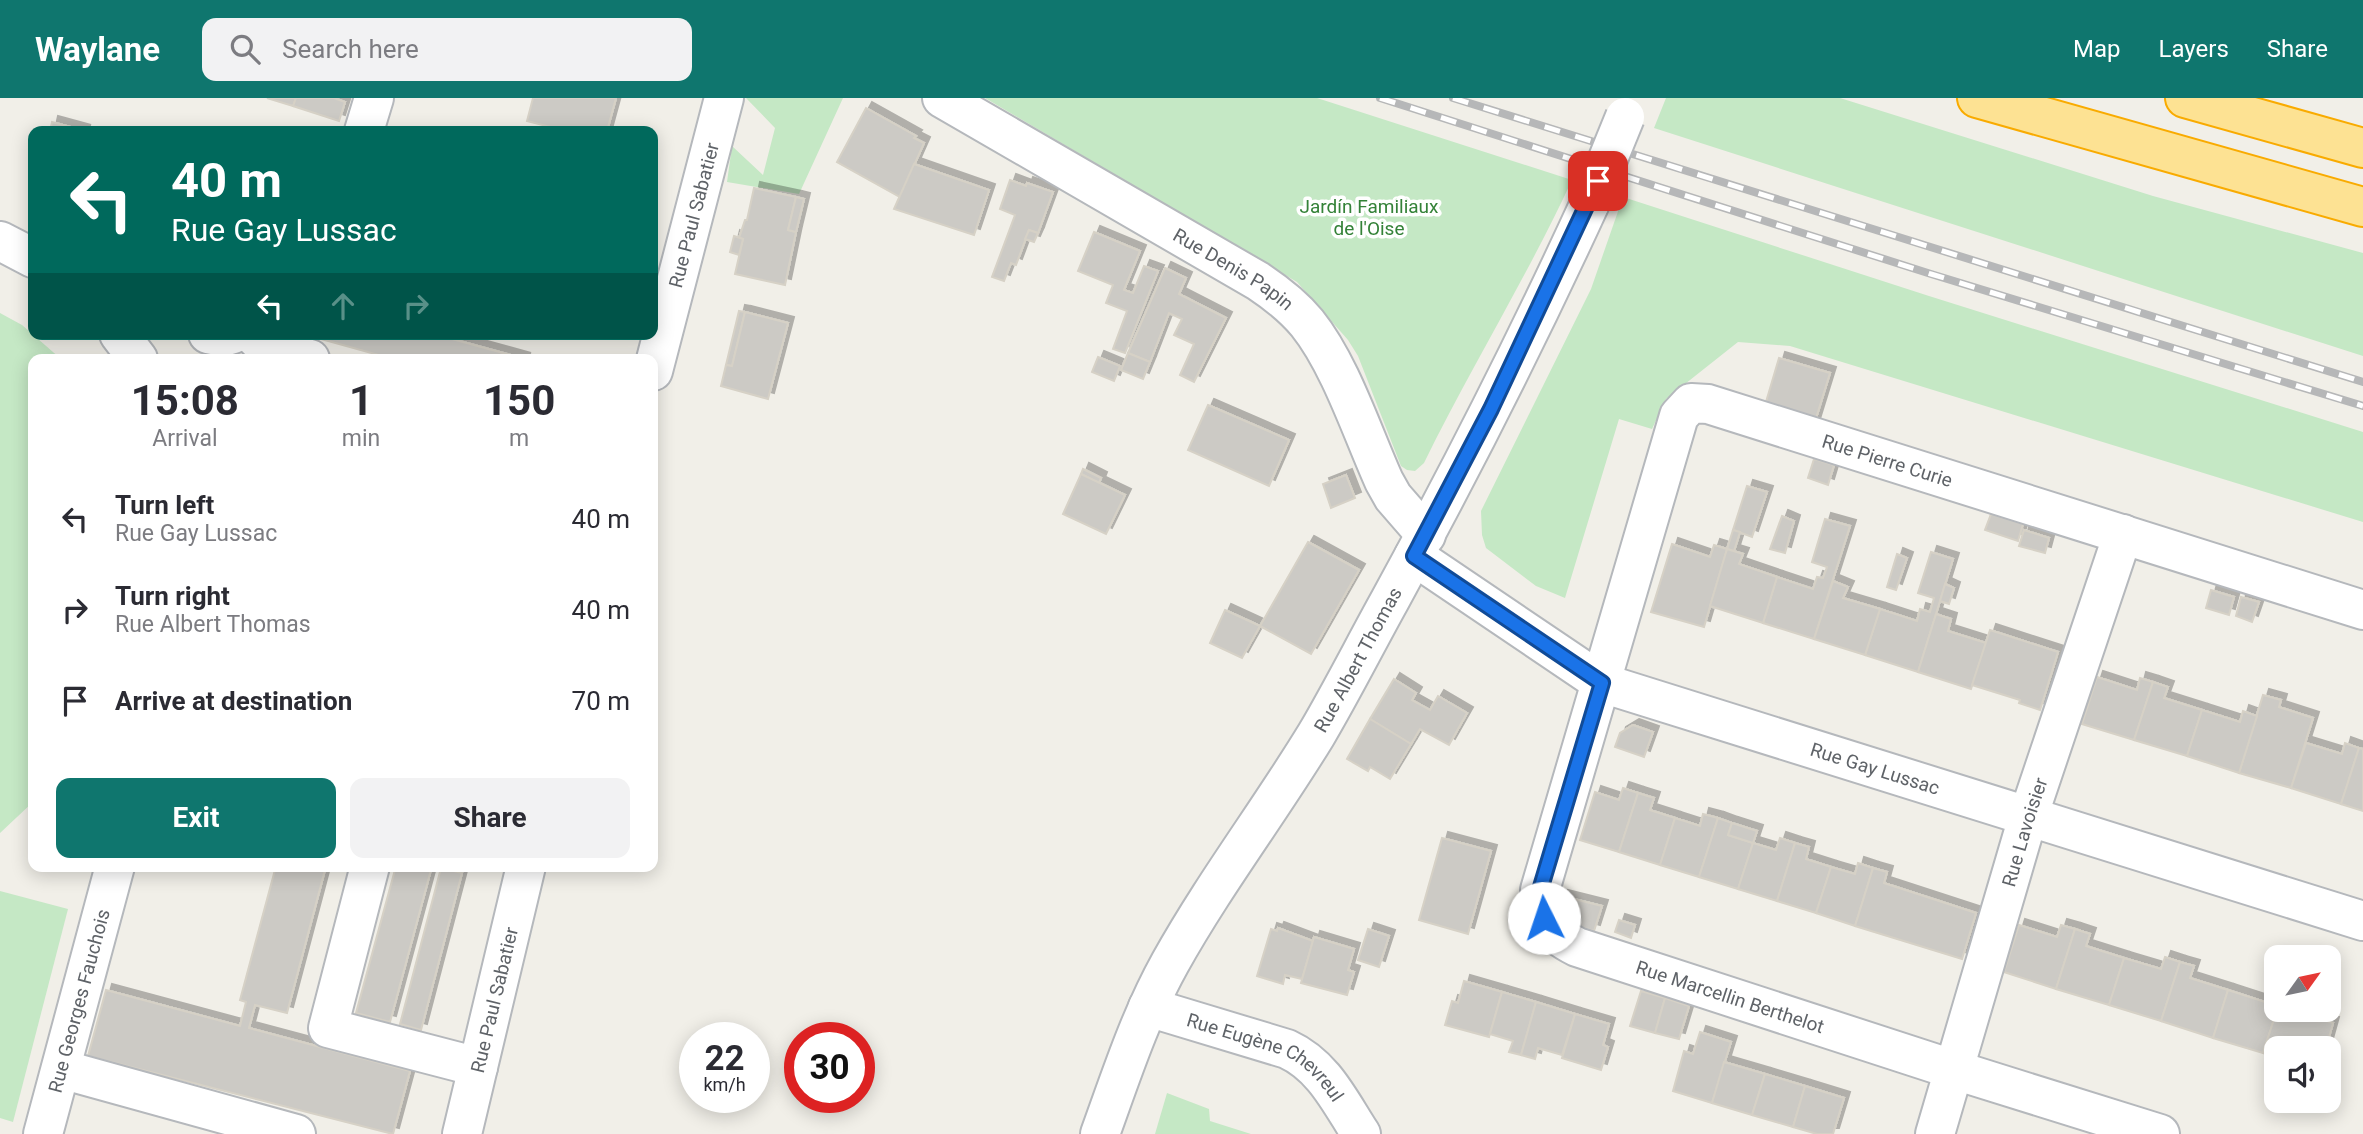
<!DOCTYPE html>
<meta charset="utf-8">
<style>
:root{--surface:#fff;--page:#f2f2f3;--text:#2b2b33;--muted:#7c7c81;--accent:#0f766e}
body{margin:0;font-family:Roboto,sans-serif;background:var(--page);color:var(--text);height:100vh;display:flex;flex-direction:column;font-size:26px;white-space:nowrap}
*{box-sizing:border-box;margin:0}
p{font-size:23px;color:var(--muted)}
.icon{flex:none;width:38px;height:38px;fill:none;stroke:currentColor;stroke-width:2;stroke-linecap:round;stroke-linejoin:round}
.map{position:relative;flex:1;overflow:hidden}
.sheet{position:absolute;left:28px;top:256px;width:630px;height:518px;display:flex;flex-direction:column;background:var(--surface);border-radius:14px;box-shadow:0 4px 18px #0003}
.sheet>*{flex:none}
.guide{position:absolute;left:28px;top:28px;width:630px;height:214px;border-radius:14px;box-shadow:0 4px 18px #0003;background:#00695c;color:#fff;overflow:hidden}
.needle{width:46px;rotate:57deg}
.buttons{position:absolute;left:2264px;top:847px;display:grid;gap:14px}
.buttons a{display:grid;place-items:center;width:77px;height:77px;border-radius:14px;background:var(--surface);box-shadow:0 4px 18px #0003;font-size:35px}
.speed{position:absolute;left:679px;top:924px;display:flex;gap:14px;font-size:35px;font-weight:700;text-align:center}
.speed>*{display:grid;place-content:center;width:91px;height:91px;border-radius:50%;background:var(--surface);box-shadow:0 4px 18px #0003;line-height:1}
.speed small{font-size:18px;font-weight:400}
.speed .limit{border:10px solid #d22;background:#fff;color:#111}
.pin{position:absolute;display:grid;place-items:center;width:60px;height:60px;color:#fff;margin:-30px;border-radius:14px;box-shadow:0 4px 10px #0006}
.me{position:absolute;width:77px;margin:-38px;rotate:356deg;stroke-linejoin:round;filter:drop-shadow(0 0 5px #0008)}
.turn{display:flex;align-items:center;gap:24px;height:147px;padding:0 28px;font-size:32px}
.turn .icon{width:91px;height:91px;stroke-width:2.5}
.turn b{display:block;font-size:49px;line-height:60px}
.lanes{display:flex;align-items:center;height:66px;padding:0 28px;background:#0003;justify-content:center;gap:35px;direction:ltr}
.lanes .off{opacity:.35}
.eta{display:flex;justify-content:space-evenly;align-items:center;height:119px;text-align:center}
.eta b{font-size:42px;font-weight:700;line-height:49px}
.cta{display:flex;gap:14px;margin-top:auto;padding:14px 28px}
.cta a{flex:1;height:80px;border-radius:14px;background:var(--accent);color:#fff;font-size:28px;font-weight:700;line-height:80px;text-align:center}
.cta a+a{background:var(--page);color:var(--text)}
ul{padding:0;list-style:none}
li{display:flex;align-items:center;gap:21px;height:91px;padding:0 28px}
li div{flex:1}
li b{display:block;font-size:26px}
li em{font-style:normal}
header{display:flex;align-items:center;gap:42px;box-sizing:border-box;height:98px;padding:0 35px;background:var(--accent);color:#fff}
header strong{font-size:33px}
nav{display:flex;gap:38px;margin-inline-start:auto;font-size:24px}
.search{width:490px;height:63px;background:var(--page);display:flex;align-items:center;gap:18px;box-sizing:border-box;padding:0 24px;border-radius:14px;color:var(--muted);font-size:26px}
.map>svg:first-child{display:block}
</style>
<header>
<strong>Waylane</strong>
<div class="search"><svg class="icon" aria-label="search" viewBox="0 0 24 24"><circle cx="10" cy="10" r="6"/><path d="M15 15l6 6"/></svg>Search here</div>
<nav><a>Map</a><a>Layers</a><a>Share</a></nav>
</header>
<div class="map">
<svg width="2363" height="1036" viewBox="0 0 2363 1036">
<defs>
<filter id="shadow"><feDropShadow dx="6" dy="-6" stdDeviation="0" flood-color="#0004"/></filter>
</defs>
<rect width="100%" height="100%" fill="#f1efe8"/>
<!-- green -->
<g fill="#c5e8c5">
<path d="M746,0H843L799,96L727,84L732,48L763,77L775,30Z"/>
<path d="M985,0H1317L1572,82C1527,179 1471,269 1424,365L1415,373L1407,372L1401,368L1358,258L1348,242L1297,184Z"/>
<path d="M1666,0H1840L2153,98L2363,155V258L1654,30Z"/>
<path d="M1623,99L1929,198L2363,334V424L1790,248L1738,244L1666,301L1652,331L1619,321L1565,500L1536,488L1486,450L1482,437L1481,413L1591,191Z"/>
<path d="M0,215L22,227L61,261H33V704L0,735Z"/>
<path d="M0,793L68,811L13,1024L0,1020Z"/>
<path d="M1167,995L1209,1011L1210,1023L1251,1036H1155Z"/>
</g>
<!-- building -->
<g fill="#cccac5" stroke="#d6d1c6" stroke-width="2" filter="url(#shadow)">
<path d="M267,0H296L293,8Z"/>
<path d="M296,0H334L345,4L339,23L293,8Z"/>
<path d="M533,0H616L607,33H566L527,23Z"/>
<path d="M866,10L916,38L914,40L924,45L900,99L837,64Z"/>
<path d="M52,24L85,33H50Z"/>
<path d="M914,66L989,92L974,137L894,111Z"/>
<path d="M1010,82L1026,88L1027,85L1053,94L1038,135L1029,132L1016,167L1011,165L1004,183L992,179L1015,117L1000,111Z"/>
<path d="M754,90L796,99L788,132L796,134L785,187L735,176L743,141L739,140L745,122H747Z"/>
<path d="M796,99L804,101L796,134L788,132Z"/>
<path d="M1029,132L1038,135L1034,144L1025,141Z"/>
<path d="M1094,134L1140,153L1124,192L1133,195L1144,168L1158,173L1125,255L1113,251L1127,213L1106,205L1113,187L1078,173Z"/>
<path d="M734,138L743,141L739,157L730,154Z"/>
<path d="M1165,170L1186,180L1179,196L1226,220L1194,284L1180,277L1194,246L1174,237L1182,221L1169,215L1150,264L1128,255Z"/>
<path d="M739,213L745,214L732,268L726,267Z"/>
<path d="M745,214L788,225L768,301L721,288L726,267L732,268Z"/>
<path d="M303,236H434L525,261H393Z"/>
<path d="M1128,255L1150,264L1143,281L1121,272Z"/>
<path d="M1098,259L1120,268L1114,283L1092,274Z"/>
<path d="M1779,260L1830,275L1813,330L1763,314Z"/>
<path d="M1208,307L1289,342L1269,388L1188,352Z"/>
<path d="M1814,361L1834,367L1828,387L1808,380Z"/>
<path d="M1083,371L1101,380L1099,385L1081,376Z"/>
<path d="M1081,376L1125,397L1106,436L1063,416Z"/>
<path d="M1346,377L1355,400L1331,410L1323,386Z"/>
<path d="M1747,388L1767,394L1752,439L1733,432Z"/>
<path d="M1991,416L2023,426L2018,443L1985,432Z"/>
<path d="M1782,418L1794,423L1785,455L1770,451Z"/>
<path d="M1825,421L1850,428L1814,541L1763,525L1777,479L1813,491L1817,479L1823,480L1827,469L1812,464Z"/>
<path d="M1733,432L1740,434L1734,453L1727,451Z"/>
<path d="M2024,432L2049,440L2045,455L2019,448Z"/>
<path d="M1308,444L1359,472L1311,556L1260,528Z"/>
<path d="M1672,446L1710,459L1714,447L1727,451L1704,529L1651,514Z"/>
<path d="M1727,451L1743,456L1739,466L1777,479L1763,525L1710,508Z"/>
<path d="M1931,454L1953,461L1918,574L1865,557L1880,511L1917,523L1920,511L1930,514L1934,500L1918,495Z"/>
<path d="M1897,456L1907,460L1896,492L1887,489Z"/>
<path d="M1833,483L1848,489L1843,500L1880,511L1865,557L1814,541Z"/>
<path d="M1945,486L1954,490L1949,506L1940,503Z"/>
<path d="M2211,492L2234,499L2229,517L2206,510Z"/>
<path d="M2241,499L2259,504L2252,524L2236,518Z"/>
<path d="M1225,512L1260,528L1242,560L1210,545Z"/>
<path d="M1936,516L1951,521L1948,533L1986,545L1971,591L1918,574Z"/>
<path d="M1990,532L2058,554L2040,612L2019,605L2020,602L1972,587Z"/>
<path d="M2097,579L2137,592L2140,580L2153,584L2134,642L2082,626Z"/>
<path d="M1394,581L1416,595L1412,602L1430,612L1438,598L1467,615L1449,647L1420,631L1411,646L1370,621Z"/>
<path d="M2153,584L2168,589L2164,600L2202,612L2187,658L2134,642Z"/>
<path d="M2263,597L2281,602L2279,609L2313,620L2291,690L2239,675Z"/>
<path d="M2202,612L2240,624L2243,613L2257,618L2239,675L2187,658Z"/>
<path d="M1370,621L1411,646L1390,681L1370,669L1368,673L1347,661Z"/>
<path d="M1633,627L1653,634L1644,659L1615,649L1620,635Z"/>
<path d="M2306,645L2342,656L2345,645L2359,650L2341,706L2291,690Z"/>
<path d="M2359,650L2363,651V713L2341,706Z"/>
<path d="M1623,690L1638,695L1619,754L1580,742L1595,694L1619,702Z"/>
<path d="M1638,695L1654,700L1650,712L1675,720L1660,767L1619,754Z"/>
<path d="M1703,716L1718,720L1699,779L1660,767L1675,720L1700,728Z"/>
<path d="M1718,720L1732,725L1728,737L1753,745L1738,791L1699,779Z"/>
<path d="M1732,725L1757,733L1753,745L1728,737Z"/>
<path d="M1442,740L1491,753L1468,836L1419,822Z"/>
<path d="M1780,740L1795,745L1777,803L1738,791L1753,745L1776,752Z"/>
<path d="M1795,745L1809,749L1806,761L1831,769L1816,815L1777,803Z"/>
<path d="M1858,765L1873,770L1855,828L1816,815L1831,769L1855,776Z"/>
<path d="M276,768H326L287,915L255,907L249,930L410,973L393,1036L88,958L106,892L240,928L246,904L240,902Z"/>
<path d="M396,768H432L390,924L356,915Z"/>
<path d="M441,770L462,775L421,932L400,926Z"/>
<path d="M1873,770L1887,774L1884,785L1976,815L1962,861L1855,828Z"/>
<path d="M1562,798L1602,808L1594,833L1574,827L1566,817Z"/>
<path d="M1619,822L1635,827L1631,840L1615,834Z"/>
<path d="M2019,827L2057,839L2061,827L2075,831L2056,891L2004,874Z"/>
<path d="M1278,830L1313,843L1302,881L1285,877L1283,886L1257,878L1271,831L1277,833Z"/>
<path d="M1368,831L1389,838L1379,869L1358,862Z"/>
<path d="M2075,831L2090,836L2086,848L2124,860L2109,907L2056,891Z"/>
<path d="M1314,839L1354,851L1348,872L1354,874L1347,897L1301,885Z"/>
<path d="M2165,859L2180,864L2161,923L2109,907L2124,860L2161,871Z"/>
<path d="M2180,864L2194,868L2190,880L2228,892L2213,940L2161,923Z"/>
<path d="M1464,883L1502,894L1489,939L1445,927L1452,903L1458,905Z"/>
<path d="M2228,892L2265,904L2268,892L2277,894V912L2263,955L2213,940Z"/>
<path d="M1641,893L1665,900L1655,935L1630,928Z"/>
<path d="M1502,894L1536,904L1521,957L1509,954L1513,943L1490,936Z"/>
<path d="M1665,900L1689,908L1679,941L1655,935Z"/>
<path d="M1536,904L1575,916L1562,957L1538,950L1535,961L1521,957Z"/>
<path d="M2277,912H2294L2333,925L2326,950H2277V959L2263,955Z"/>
<path d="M1575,916L1609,926L1603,947L1608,949L1601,972L1562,960Z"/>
<path d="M1700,934L1731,944L1712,1005L1673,993L1684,953L1693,956Z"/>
<path d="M1724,964L1765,976L1752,1017L1712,1005Z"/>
<path d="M1765,976L1805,988L1793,1029L1752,1017Z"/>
<path d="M1805,988L1844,1000L1833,1036H1817L1793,1029Z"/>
</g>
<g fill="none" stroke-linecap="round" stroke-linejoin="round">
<defs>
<g id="minor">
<path id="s1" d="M942,0L1258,183C1276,195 1293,208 1307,225C1340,266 1362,334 1384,383L1393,399L1426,437"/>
<path d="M364,33L374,0"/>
<path d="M0,143L33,160"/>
<path d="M119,236L138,261"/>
<path d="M208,236L223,239L233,236"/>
<path d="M252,236L264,248L310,261"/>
<path id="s2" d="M653,273L724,0"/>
<path id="s3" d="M1414,458L1602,585L2363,823"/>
<path d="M370,768L328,930L478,969"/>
<path id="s4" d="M1148,909L1287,951C1324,968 1340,1004 1361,1036"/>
<path d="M61,971L296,1036"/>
<path id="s5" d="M43,1036L115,768"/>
<path id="s6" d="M462,1036L526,768"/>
<path id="s7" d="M1100,1036C1121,978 1140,919 1170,865C1214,786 1269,714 1316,637C1342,593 1365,547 1390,502C1461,372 1528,240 1590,105"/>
<path id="s8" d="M1935,1036L2028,719L2123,436"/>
<path id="s9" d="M2160,1036L1955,972L1577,849C1549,835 1541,824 1540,792L1679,318L1691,305L1708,306L2363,512"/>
</g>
<g id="highway">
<path d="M1977,0L2363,109"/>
<path d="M2185,0L2363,50"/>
</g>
</defs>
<!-- minor casing -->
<use href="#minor" stroke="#b5b8bc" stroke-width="42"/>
<!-- highway casing -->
<use href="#highway" stroke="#f9ab00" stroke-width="42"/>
<!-- minor -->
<use href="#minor" stroke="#fff" stroke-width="38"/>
<!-- highway -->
<use href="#highway" stroke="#fde293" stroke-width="38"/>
<defs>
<g id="rail">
<path d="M1380,0L1931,176L2363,308"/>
<path d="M1453,0L2363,284"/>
</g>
</defs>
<!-- rail casing -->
<use href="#rail" stroke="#b6b7b8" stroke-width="8"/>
<!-- rail -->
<use href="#rail" stroke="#fff" stroke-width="5" stroke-dasharray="16" stroke-linecap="butt"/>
<defs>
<path id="minor-bridge" d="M1590,105L1625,19"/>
</defs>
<!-- minor-bridge casing -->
<use href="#minor-bridge" stroke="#b5b8bc" stroke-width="42" stroke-linecap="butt"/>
<!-- minor-bridge -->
<use href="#minor-bridge" stroke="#fff" stroke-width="38"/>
</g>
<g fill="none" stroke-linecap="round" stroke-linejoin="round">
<defs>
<path id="route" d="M1544,820L1540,792L1602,585L1414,458L1491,311L1598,83"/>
</defs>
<!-- route casing -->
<use href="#route" stroke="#114b97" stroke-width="18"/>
<!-- route -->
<use href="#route" stroke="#1a73e8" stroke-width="12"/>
</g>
<g text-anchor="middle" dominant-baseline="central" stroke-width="7" stroke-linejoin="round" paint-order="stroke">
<!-- park labels -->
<g font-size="19" fill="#348238" stroke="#fff">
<text x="1369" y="108">Jardín Familiaux<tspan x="1369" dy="22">de l'Oise</tspan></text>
</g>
<!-- street labels -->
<g font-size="19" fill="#5f6368" stroke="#fff">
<text stroke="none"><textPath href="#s2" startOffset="161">Rue Paul Sabatier</textPath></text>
<text stroke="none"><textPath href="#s1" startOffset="338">Rue Denis Papin</textPath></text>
<text stroke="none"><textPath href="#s9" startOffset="1402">Rue Pierre Curie</textPath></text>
<text stroke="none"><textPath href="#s7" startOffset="542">Rue Albert Thomas</textPath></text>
<text stroke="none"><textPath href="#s3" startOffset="513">Rue Gay Lussac</textPath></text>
<text stroke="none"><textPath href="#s8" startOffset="315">Rue Lavoisier</textPath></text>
<text transform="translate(1730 899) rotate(18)">Rue Marcellin Berthelot</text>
<text stroke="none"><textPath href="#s5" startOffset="138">Rue Georges Fauchois</textPath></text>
<text stroke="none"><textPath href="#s6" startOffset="138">Rue Paul Sabatier</textPath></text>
<text stroke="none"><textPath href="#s4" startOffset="130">Rue Eugène Chevreul</textPath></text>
</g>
</g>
</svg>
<div class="buttons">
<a><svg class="needle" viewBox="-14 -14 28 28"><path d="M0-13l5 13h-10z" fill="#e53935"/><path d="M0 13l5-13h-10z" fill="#7c7c81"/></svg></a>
<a><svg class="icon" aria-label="sound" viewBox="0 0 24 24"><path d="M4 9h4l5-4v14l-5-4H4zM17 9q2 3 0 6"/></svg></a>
</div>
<div class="speed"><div>22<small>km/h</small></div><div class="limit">30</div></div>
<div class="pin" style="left:1598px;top:83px;background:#d93025"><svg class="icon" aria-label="arrive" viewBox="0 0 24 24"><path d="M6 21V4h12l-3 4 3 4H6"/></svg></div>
<svg class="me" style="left:1544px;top:820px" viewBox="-20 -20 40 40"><circle r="19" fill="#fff"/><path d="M0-13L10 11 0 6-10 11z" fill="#1a73e8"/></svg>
<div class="guide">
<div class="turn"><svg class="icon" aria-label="left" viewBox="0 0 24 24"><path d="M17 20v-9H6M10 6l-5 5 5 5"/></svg><div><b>40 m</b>Rue Gay Lussac</div></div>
<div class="lanes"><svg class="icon" aria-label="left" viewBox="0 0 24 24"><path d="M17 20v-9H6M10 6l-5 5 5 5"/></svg><svg class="icon off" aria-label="ahead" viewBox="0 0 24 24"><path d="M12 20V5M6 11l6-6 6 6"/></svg><svg class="icon off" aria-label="right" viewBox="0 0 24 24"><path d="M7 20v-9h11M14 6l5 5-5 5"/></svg></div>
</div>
<section class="sheet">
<div class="eta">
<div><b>15:08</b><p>Arrival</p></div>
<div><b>1</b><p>min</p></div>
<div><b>150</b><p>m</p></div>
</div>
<ul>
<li><svg class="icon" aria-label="left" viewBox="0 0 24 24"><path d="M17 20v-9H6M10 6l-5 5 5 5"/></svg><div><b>Turn left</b><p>Rue Gay Lussac</p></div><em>40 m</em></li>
<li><svg class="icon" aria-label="right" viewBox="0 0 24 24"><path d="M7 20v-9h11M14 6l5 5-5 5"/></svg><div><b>Turn right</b><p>Rue Albert Thomas</p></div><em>40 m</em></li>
<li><svg class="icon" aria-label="arrive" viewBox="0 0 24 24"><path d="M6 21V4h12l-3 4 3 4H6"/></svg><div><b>Arrive at destination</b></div><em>70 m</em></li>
</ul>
<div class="cta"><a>Exit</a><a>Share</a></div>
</section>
</div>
